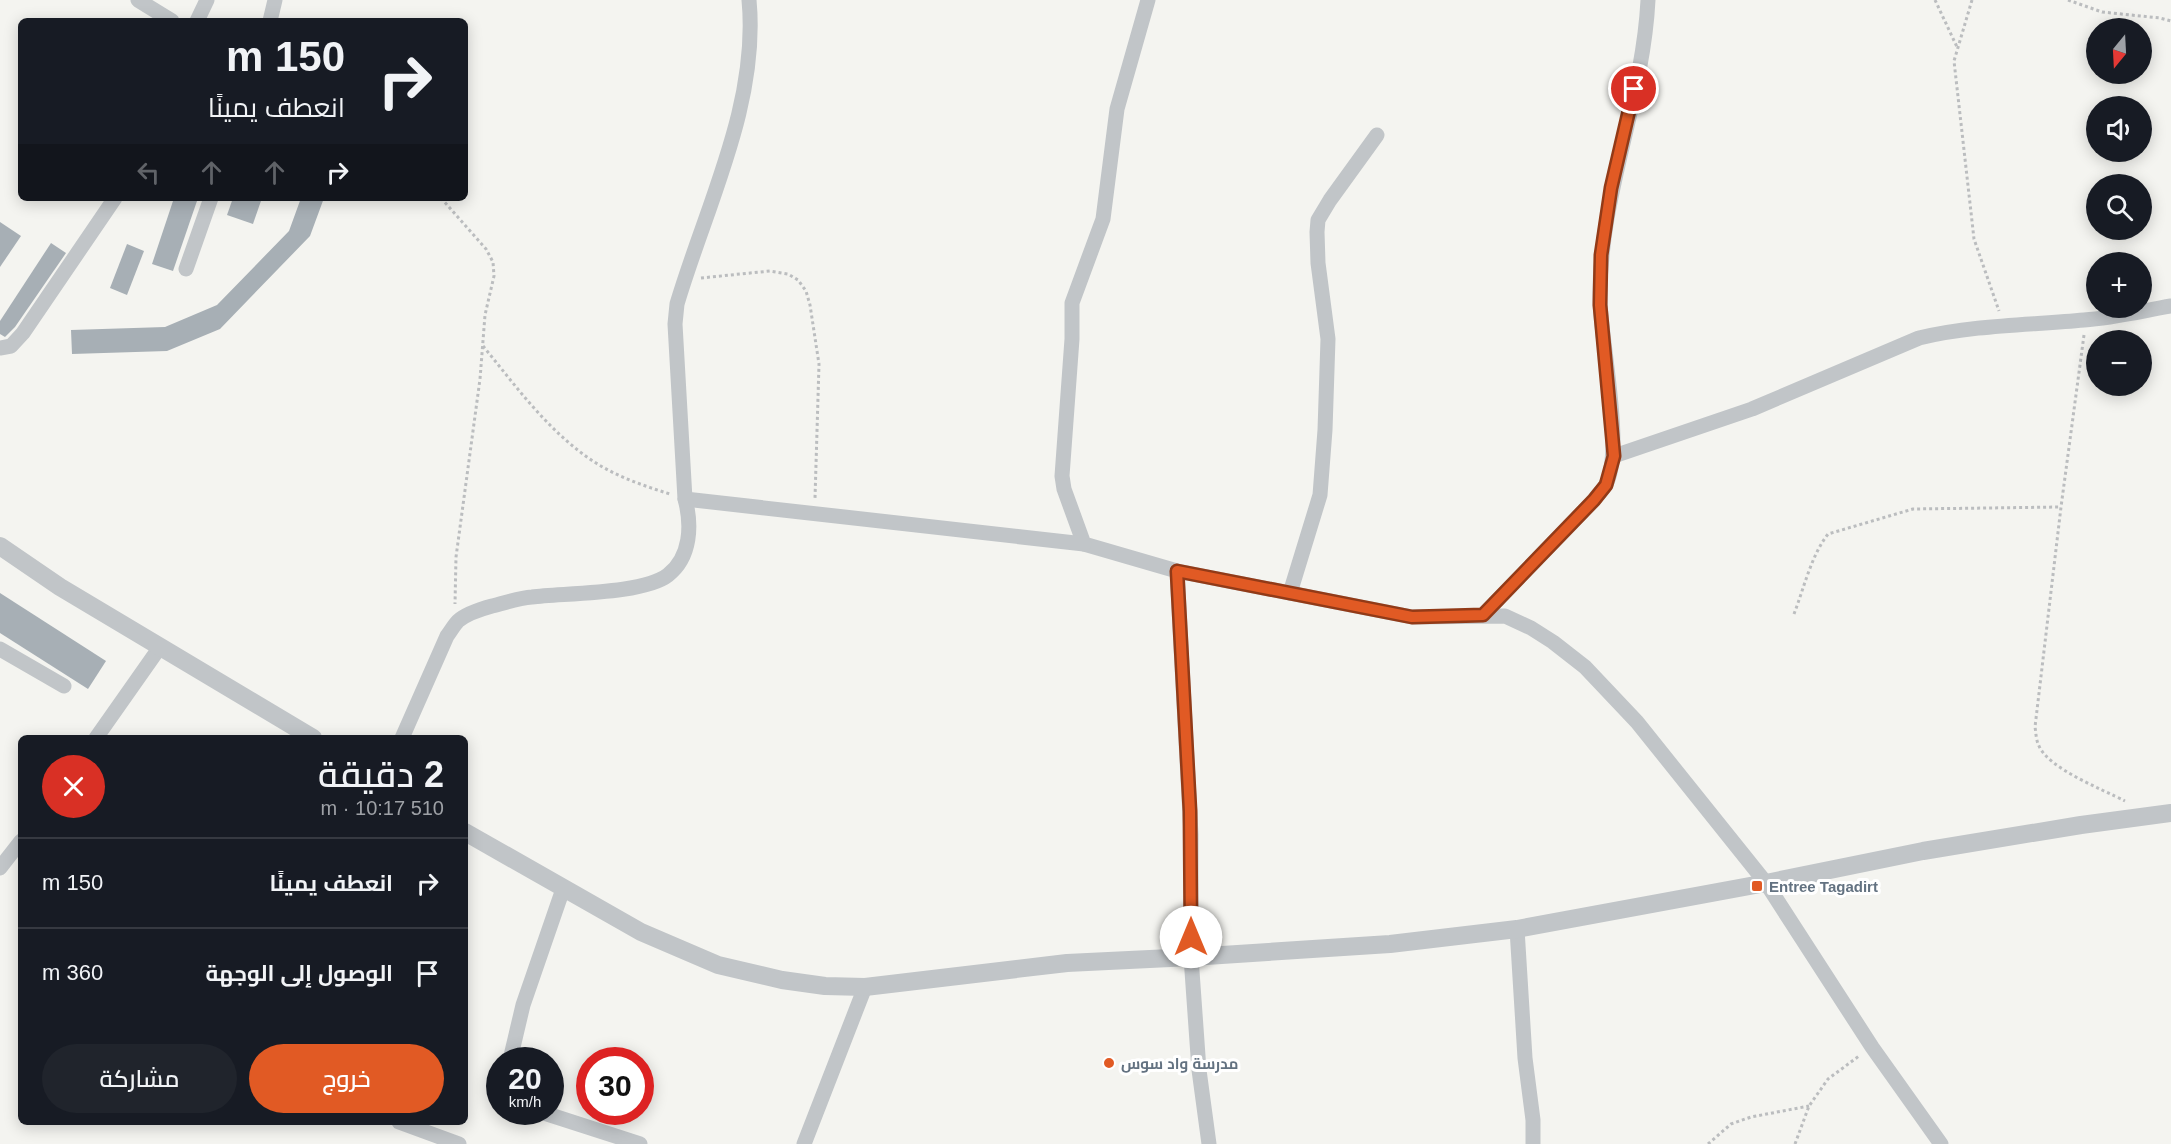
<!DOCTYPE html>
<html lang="ar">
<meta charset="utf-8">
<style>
:root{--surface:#171b24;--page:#20242c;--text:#f1f3f6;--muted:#9ea1a6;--line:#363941;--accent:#e15a24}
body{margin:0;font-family:Helvetica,Cairo,sans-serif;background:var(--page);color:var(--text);direction:rtl;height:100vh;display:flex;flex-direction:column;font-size:22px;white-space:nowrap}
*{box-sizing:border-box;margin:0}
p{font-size:20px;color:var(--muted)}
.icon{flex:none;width:33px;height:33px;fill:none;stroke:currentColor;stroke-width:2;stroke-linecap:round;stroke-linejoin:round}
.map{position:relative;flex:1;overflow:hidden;direction:ltr}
.side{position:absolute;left:18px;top:735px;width:450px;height:390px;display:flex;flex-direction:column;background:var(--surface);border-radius:9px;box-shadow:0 3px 15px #0003;direction:rtl}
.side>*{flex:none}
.top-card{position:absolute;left:18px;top:18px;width:450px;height:183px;border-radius:9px;box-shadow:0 3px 15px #0003;direction:rtl;background:#171b24;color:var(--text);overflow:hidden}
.needle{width:39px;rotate:198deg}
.tools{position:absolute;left:2086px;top:18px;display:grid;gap:12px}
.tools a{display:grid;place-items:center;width:66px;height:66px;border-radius:50%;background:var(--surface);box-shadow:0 3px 15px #0003;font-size:30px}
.speed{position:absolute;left:486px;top:1047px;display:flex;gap:12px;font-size:30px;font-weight:700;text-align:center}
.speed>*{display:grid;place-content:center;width:78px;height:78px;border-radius:50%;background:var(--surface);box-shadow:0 3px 15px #0003;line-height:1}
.speed small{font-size:15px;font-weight:400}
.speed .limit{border:9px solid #d22;background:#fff;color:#111}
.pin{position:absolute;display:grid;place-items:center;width:51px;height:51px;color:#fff;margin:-26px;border:3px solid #fff;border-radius:50%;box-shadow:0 2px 6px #0007}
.me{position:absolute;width:66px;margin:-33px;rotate:0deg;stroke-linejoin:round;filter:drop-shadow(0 0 4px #0008)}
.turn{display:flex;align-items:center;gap:21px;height:126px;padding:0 24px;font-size:27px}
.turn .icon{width:78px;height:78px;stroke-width:2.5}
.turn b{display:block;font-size:42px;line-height:51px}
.lanes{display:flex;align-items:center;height:57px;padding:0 24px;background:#0003;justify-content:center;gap:30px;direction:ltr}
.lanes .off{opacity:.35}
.round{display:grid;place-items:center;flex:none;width:63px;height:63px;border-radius:32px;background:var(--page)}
.head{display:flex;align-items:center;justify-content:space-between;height:102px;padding:0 24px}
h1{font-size:36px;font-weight:600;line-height:45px}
.primary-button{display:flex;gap:12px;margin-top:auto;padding:12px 24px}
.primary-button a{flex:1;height:69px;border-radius:36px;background:var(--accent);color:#fff;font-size:24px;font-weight:600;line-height:69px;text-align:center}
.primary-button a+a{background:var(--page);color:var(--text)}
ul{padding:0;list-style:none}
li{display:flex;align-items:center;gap:18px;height:90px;padding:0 24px;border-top:2px solid var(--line)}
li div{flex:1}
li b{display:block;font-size:22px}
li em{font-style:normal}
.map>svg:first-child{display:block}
</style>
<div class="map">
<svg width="2171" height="1144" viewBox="0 0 2171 1144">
<rect width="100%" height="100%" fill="#f4f4f0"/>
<!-- building -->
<g fill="#a7afb5">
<path d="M174,198H198L173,271L152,264Z"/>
<path d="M233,198H262L253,224L227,215Z"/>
<path d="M301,198H324L310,236L220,329L167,351L72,354L71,330L165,327L217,305L289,231Z"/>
<path d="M0,222L21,236L0,267Z"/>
<path d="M51,243L66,253L15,327L5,337L0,334V321Z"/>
<path d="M127,244L144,251L127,295L110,288Z"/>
<path d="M0,593L106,661L88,689L0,633Z"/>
</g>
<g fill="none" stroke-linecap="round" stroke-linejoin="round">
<!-- path -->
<g stroke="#bbbdbf" stroke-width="3" stroke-dasharray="3 3" stroke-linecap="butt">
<path d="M1935,0L1957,47"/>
<path d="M1972,0L1954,61L1974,239L1999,311"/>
<path d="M2068,0L2102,12L2160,18L2171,21"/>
<path d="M441,198L486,249L493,262L494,276L485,315L480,379L456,557L455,604"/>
<path d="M701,278L770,271L788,274L798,280L806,291L810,305L819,364L815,498"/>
<path d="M2084,335L2061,507L2035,727C2036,733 2036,740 2039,746C2049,769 2102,789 2125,801"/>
<path d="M483,346C515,385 545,427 587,457C612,475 641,485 670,494"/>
<path d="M1794,614C1804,588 1811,556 1828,534L1913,509L2061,507"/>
<path d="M1708,1144L1731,1124L1751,1117L1809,1106"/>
<path d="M1795,1144L1809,1106L1828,1079L1859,1056"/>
</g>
<!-- minor -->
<g stroke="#c1c5c8" stroke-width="15">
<path d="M138,0L172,21"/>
<path d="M1148,0L1117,109L1103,219L1072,303V339L1062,476L1064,489L1084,544L1177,571L1191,835V957L1199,1070L1209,1144"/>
<path d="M197,21L207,0"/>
<path d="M270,21L275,0"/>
<path d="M186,269L211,198"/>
<path d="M0,348L11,346L23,333L115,198"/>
<path d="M1614,456L1752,409L1919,338C1973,325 2029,325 2084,320C2113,318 2142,311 2171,306"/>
<path d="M685,499L1084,544"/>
<path d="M1177,571L1412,617L1505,616L1531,628L1553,642L1585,667L1637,722L1766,883L1872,1047L1941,1144"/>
<path d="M1290,593L1320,495L1325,430L1328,339L1318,263L1317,232L1318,220L1330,200L1377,135"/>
<path d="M1483,615L1594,500C1597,495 1602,491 1605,486C1625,454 1601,343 1600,301C1598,198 1643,102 1648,0"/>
<path d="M0,649L64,686"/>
<path d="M96,738L160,647"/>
<path d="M402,738L447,636C451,631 454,625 458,621C467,613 481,609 492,606C505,603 518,598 532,597C564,593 644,594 668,575C691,557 692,525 685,499L675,324L677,304C706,206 759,104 749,0"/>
<path d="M0,868L21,841"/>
<path d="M1517,929L1525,1058L1533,1120V1144"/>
<path d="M510,1060L523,1005L563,889"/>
<path d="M541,1112L640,1144"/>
<path d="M399,1122L459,1144"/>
<path d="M804,1144L865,987"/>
</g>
<!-- tertiary -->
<g stroke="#c1c5c8" stroke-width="18">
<path d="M0,546L60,587L313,738"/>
<path d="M465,832L641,932L718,965L782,980L825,986L865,987L1067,963L1191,957L1390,944L1517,929L1766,883L1923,851L2081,825L2171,813"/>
</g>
</g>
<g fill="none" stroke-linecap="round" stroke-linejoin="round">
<defs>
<path id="route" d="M1191,937L1190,811L1177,571L1412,617L1483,615L1594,500L1606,485L1614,456L1600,305L1601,255L1611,188L1634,89"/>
</defs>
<!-- route casing -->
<use href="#route" stroke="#923a17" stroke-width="15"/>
<!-- route -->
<use href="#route" stroke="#e15a24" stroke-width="10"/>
</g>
<!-- markers -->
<g fill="#e15a24" stroke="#fff" stroke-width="2">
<rect x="1751" y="880" width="12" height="12" rx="3"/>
<circle cx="1109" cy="1063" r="6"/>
</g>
<g text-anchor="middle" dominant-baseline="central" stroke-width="6" stroke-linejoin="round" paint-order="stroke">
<!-- poi labels -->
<g font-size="15" font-weight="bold" fill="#637281" stroke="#fff" text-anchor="start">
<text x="1769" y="886">Entree Tagadirt</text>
<text x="1121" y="1063">مدرسة واد سوس</text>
</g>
</g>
</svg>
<div class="tools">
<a><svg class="needle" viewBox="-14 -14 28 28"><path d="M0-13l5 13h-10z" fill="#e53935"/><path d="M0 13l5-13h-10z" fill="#9ea1a6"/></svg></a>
<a><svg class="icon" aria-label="sound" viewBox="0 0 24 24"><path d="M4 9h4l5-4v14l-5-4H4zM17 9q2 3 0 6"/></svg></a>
<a><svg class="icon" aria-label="search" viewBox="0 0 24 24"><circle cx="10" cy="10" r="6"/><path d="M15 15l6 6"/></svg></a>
<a>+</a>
<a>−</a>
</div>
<div class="speed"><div>20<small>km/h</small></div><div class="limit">30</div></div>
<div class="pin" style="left:1634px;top:89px;background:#d93025"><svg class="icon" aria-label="arrive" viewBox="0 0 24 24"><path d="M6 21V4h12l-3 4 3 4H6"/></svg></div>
<svg class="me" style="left:1191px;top:937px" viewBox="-20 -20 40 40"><circle r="19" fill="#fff"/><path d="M0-13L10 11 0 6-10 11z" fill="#e15a24"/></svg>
<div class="top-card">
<div class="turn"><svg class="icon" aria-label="right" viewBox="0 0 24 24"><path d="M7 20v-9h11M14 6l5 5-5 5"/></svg><div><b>150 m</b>انعطف يمينًا</div></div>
<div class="lanes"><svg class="icon off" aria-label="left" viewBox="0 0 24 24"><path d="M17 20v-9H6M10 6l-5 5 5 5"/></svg><svg class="icon off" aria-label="ahead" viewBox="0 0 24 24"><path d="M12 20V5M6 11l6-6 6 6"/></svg><svg class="icon off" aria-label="ahead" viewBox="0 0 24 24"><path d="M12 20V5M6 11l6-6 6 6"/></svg><svg class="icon" aria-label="right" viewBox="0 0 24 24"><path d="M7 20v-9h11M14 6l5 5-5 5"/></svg></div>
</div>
<section class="side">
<div class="head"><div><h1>2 دقيقة</h1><p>510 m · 10:17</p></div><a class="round" style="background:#d93025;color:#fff"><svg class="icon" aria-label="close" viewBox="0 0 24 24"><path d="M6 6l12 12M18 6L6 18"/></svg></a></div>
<ul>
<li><svg class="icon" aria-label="right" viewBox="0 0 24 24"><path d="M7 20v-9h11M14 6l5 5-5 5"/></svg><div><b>انعطف يمينًا</b></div><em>150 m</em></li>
<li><svg class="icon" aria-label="arrive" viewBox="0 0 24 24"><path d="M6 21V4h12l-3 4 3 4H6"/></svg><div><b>الوصول إلى الوجهة</b></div><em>360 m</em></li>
</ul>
<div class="primary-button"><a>خروج</a><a>مشاركة</a></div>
</section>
</div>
